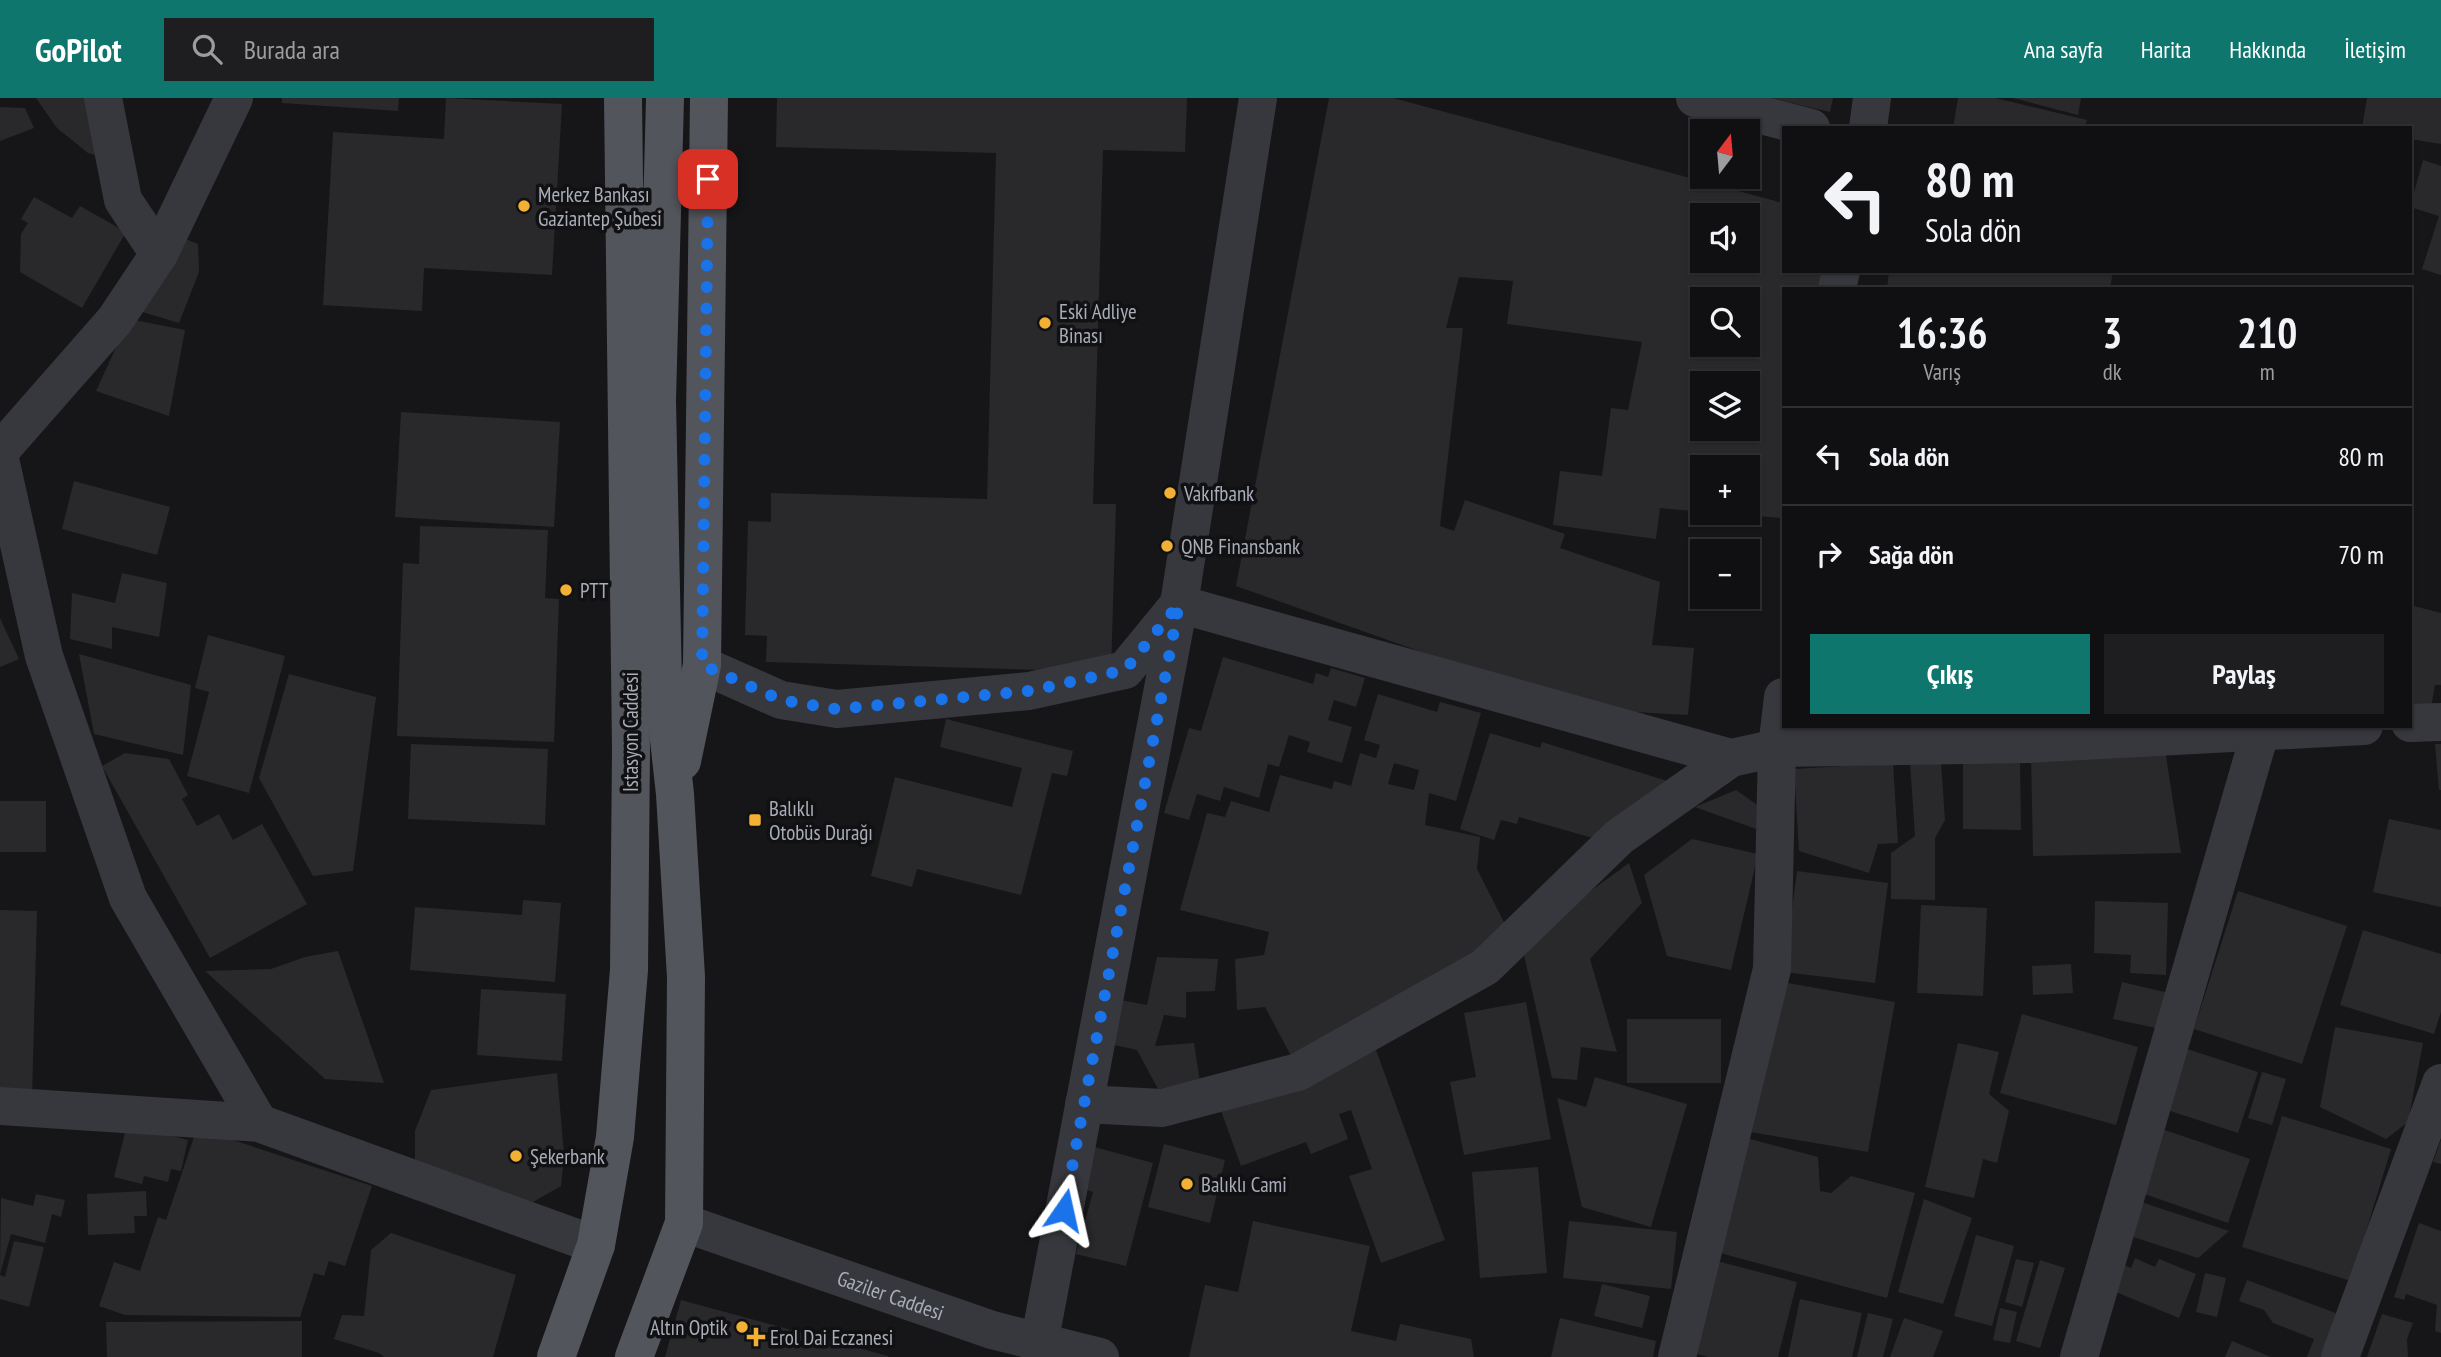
<!DOCTYPE html>
<html lang="tr">
<meta charset="utf-8">
<style>
:root{--surface:#101012;--page:#1e1e20;--text:#f1f3f6;--muted:#9c9d9f;--line:#303032;--accent:#0f766e}
body{margin:0;font-family:"PT Sans Narrow",sans-serif;background:var(--page);color:var(--text);height:100vh;display:flex;flex-direction:column;font-size:26px;white-space:nowrap}
*{box-sizing:border-box;margin:0}
p{font-size:23px;color:var(--muted)}
.icon{flex:none;width:38px;height:38px;fill:none;stroke:currentColor;stroke-width:2;stroke-linecap:round;stroke-linejoin:round}
.map{position:relative;flex:1;overflow:hidden}
.panel{position:absolute;left:1782px;top:189px;width:630px;height:441px;display:flex;flex-direction:column;background:var(--surface);border-radius:0px;box-shadow:0 2px 5px #0004,0 0 0 2px var(--line)}
.panel>*{flex:none}
.top-card{position:absolute;left:1782px;top:28px;width:630px;height:147px;border-radius:0px;box-shadow:0 2px 5px #0004,0 0 0 2px var(--line);background:#101012;color:var(--text);overflow:hidden}
.needle{width:46px;rotate:16deg}
.buttons{position:absolute;left:1690px;top:21px;display:grid;gap:14px}
.buttons a{display:grid;place-items:center;width:70px;height:70px;border-radius:0px;background:var(--surface);box-shadow:0 2px 5px #0004,0 0 0 2px var(--line);font-size:35px}
.pin{position:absolute;display:grid;place-items:center;width:60px;height:60px;color:#fff;margin:-30px;border-radius:14px;box-shadow:0 4px 10px #0006}
.me{position:absolute;width:77px;margin:-38px;rotate:11deg;stroke-linejoin:round;filter:drop-shadow(0 0 5px #0008)}
.turn{display:flex;align-items:center;gap:24px;height:147px;padding:0 28px;font-size:32px}
.turn .icon{width:91px;height:91px;stroke-width:2.5}
.turn b{display:block;font-size:49px;line-height:60px}
.eta{display:flex;justify-content:space-evenly;align-items:center;height:119px;text-align:center}
.eta b{font-size:42px;font-weight:800;line-height:49px}
.cta{display:flex;gap:14px;margin-top:auto;padding:14px 28px}
.cta a{flex:1;height:80px;border-radius:0px;background:var(--accent);color:#fff;font-size:28px;font-weight:800;line-height:80px;text-align:center}
.cta a+a{background:var(--page);color:var(--text)}
ul{padding:0;list-style:none}
li{display:flex;align-items:center;gap:21px;height:98px;padding:0 28px;border-top:2px solid var(--line)}
li div{flex:1}
li b{display:block;font-size:26px}
li em{font-style:normal}
header{display:flex;align-items:center;gap:42px;box-sizing:border-box;height:98px;padding:0 35px;background:var(--accent);color:#fff}
header strong{font-size:33px}
nav{display:flex;gap:38px;margin-inline-start:auto;font-size:24px}
.search{width:490px;height:63px;background:var(--page);display:flex;align-items:center;gap:18px;box-sizing:border-box;padding:0 24px;border-radius:0px;color:var(--muted);font-size:26px}
.map>svg:first-child{display:block}
</style>
<header>
<strong>GoPilot</strong>
<div class="search"><svg class="icon" aria-label="search" viewBox="0 0 24 24"><circle cx="10" cy="10" r="6"/><path d="M15 15l6 6"/></svg>Burada ara</div>
<nav><a>Ana sayfa</a><a>Harita</a><a>Hakkında</a><a>İletişim</a></nav>
</header>
<div class="map">
<svg width="2441" height="1259" viewBox="0 0 2441 1259">
<rect width="100%" height="100%" fill="#161618"/>
<!-- building -->
<g fill="#29292c" fill-rule="evenodd">
<path d="M36,0H84L95,50L102,59L88,55L57,30Z"/>
<path d="M282,0H399L398,13L282,5Z"/>
<path d="M446,0L562,6L552,177L424,170L422,213L323,207L333,34L444,41Z"/>
<path d="M777,0H1187L1185,54L1103,52L1093,406H1116L1111,574L766,564L767,538L745,537L748,423L771,424V395L987,401L996,55L776,49Z"/>
<path d="M1329,0H1393L1783,105V173H1824L1821,191H1783V420L1739,417L1748,415V369H1703V414L1660,410L1656,441L1553,427L1560,373L1602,378L1611,310L1628,312L1642,244L1507,226L1513,183L1459,179L1446,230H1463L1440,428L1454,433L1465,402L1565,436L1560,450L1660,484L1652,547L1694,550L1688,617L1597,612L1514,587L1236,488ZM1703,117H1748V163H1703ZM1703,201H1748V247H1703ZM1703,285H1748V331H1703Z"/>
<path d="M1770,0H1833L1830,14Z"/>
<path d="M1958,0H1995L2087,22L2085,30H1953Z"/>
<path d="M2013,0H2081L2078,17Z"/>
<path d="M2367,0H2441V46L2410,41V30H2362Z"/>
<path d="M0,9L25,10L34,30L0,43Z"/>
<path d="M2423,62L2441,68V177L2422,171L2439,118L2410,109Z"/>
<path d="M34,99L72,120L80,108L126,134L82,210L20,174L21,136L28,125L21,121Z"/>
<path d="M178,138L198,146L199,174L179,225L136,212Z"/>
<path d="M1889,173H2113L2110,191H1887Z"/>
<path d="M129,221L185,232L169,318L96,293Z"/>
<path d="M401,314L560,324L554,429L395,419Z"/>
<path d="M74,383L170,409L157,457L62,431Z"/>
<path d="M420,428L548,432L545,500L559,501L554,644L397,638L403,465L419,466Z"/>
<path d="M122,475L167,485L159,539L112,529V551L70,541L72,495L115,505Z"/>
<path d="M2410,507L2441,515V587H2435L2431,610H2410Z"/>
<path d="M0,520L19,561L0,569Z"/>
<path d="M208,537L285,558L249,695L187,678L209,594L195,590Z"/>
<path d="M79,556L191,587L183,657L94,636Z"/>
<path d="M1223,559L1313,586L1316,575L1328,579L1331,570L1365,580L1356,609L1334,602L1328,622L1352,629L1342,665L1307,654L1310,644L1289,637L1279,669L1268,666L1259,700L1224,689L1220,703L1197,696L1189,722L1164,715L1189,630L1201,633Z"/>
<path d="M289,576L376,599L353,773L313,778L259,680Z"/>
<path d="M1378,596L1437,614L1440,604L1481,615L1456,703L1429,695L1425,727L1480,739L1477,771L1510,836L1297,969L1265,909L1237,912L1235,861L1264,857L1269,834L1180,812L1207,715L1225,719L1231,703L1269,714L1280,677L1332,691L1334,683L1351,688L1360,655L1376,660L1380,647L1364,642ZM1394,665L1419,672L1414,692L1388,686Z"/>
<path d="M946,621L1073,653L1067,678L1052,675L1021,797L917,771L912,789L871,778L895,679L1012,709L1022,670L940,649Z"/>
<path d="M1490,635L1540,650L1542,644L1677,686L1607,744L1519,719L1517,726L1501,722L1494,742L1460,731Z"/>
<path d="M2164,645L2181,755L2033,758L2031,657Z"/>
<path d="M411,646L548,651L545,727L408,721Z"/>
<path d="M2435,646H2441V692H2439Z"/>
<path d="M125,655L169,661L188,697L182,701L197,728L219,716L233,742L262,726L307,806L210,860L102,668Z"/>
<path d="M2020,660L2021,732L1963,731V661Z"/>
<path d="M1941,663L1945,722L1935,740V802L1891,801V755L1915,738L1910,664Z"/>
<path d="M1893,665L1898,745L1878,746L1869,775L1799,753L1794,671Z"/>
<path d="M1736,692L1763,711L1756,731L1695,709Z"/>
<rect x="0" y="703" width="46" height="51"/>
<path d="M2389,721L2441,732V809L2373,794Z"/>
<path d="M1692,741L1758,756L1731,872L1667,858L1644,777Z"/>
<path d="M1629,765L1642,805L1590,861L1617,954L1581,949L1577,982L1552,980L1521,844Z"/>
<path d="M1797,773L1888,785L1875,885L1784,874Z"/>
<path d="M2238,793L2347,828L2302,966L2194,931Z"/>
<path d="M523,802L561,805L555,884L410,872L415,809L522,817Z"/>
<path d="M2095,803L2168,805L2166,877L2130,875L2131,857L2094,855Z"/>
<path d="M1921,807L1987,810L1983,898L1917,895Z"/>
<path d="M0,812L37,813L32,1000L0,999Z"/>
<path d="M2363,832L2441,856V914L2434,936L2340,907Z"/>
<path d="M338,853L384,985L325,981L205,873L271,871L305,859Z"/>
<path d="M1157,859L1218,861L1215,893L1186,894V920L1164,917L1155,948L1194,945L1200,984L1158,991L1137,952L1105,945L1115,901L1147,907Z"/>
<path d="M2071,866L2073,895L2033,897L2032,868Z"/>
<path d="M1777,883L1895,904L1868,1054L1750,1034Z"/>
<path d="M2122,884L2169,895L2161,931L2113,921Z"/>
<path d="M481,891L566,896L562,963L477,957Z"/>
<path d="M1526,904L1551,1041L1464,1057L1450,984L1476,979L1464,915Z"/>
<path d="M2022,916L2138,949L2116,1027L2000,995Z"/>
<rect x="1627" y="921" width="94" height="64"/>
<path d="M2335,929L2423,945L2408,1024L2386,1041L2320,1009Z"/>
<path d="M1958,945L1999,954L1989,996L2009,1013L1997,1065L1983,1061L1974,1100L1925,1089Z"/>
<path d="M2181,949L2258,974L2238,1035L2161,1010Z"/>
<path d="M1376,952L1445,1142L1381,1165L1349,1078L1372,1071L1351,1012L1339,1016L1348,1041L1311,1056L1306,1044L1241,1068L1220,1010Z"/>
<path d="M2262,974L2286,981L2272,1027L2248,1020Z"/>
<path d="M557,975L564,1056L561,1088L526,1108L415,1076V1033L431,992Z"/>
<path d="M1595,979L1687,1006L1651,1129L1582,1109L1557,1000L1586,1009Z"/>
<path d="M2282,1018L2391,1051L2351,1183L2242,1149Z"/>
<path d="M127,1027L188,1042L181,1073L171,1071L168,1084L144,1078L142,1086L114,1079Z"/>
<path d="M2156,1029L2250,1061L2228,1125L2133,1092Z"/>
<path d="M197,1030L372,1088L345,1168L329,1163L324,1178L314,1175L300,1219L125,1217L99,1208L114,1164L140,1173L158,1119L166,1122Z"/>
<path d="M1739,1038L1818,1059L1820,1093L1831,1095L1851,1078L1915,1095L1887,1200L1709,1152Z"/>
<path d="M2441,1042V1066L2433,1064Z"/>
<path d="M1164,1046L1225,1062L1210,1125L1148,1109Z"/>
<path d="M1091,1048L1153,1065L1126,1168L1076,1156L1093,1094L1080,1090Z"/>
<path d="M1538,1069L1547,1175L1480,1180L1472,1074Z"/>
<path d="M146,1093L147,1118H134L135,1135L88,1137L87,1096Z"/>
<path d="M36,1096L65,1102L61,1119L52,1116L45,1145L11,1136L0,1176L1,1100L33,1108Z"/>
<path d="M1924,1101L1972,1120L1943,1206L1898,1194Z"/>
<path d="M2135,1102L2229,1133L2198,1160L2124,1136Z"/>
<path d="M1253,1123L1370,1148L1351,1233L1396,1243L1400,1226L1471,1241L1474,1259H1189L1205,1187L1238,1194Z"/>
<path d="M1569,1123L1677,1134L1671,1191L1563,1180Z"/>
<path d="M2419,1125L2441,1133V1235L2435,1233L2437,1207L2406,1196L2404,1202L2394,1199Z"/>
<path d="M391,1135L516,1177L493,1259H384L379,1255L334,1241L342,1217L364,1218L371,1152Z"/>
<path d="M1976,1137L2014,1148L1992,1228L1954,1218Z"/>
<path d="M14,1143L44,1149L29,1209L0,1201V1177L5,1179Z"/>
<path d="M2135,1160L2155,1169L2159,1161L2196,1176L2179,1220L2106,1190L2117,1164L2131,1170Z"/>
<path d="M2016,1161L2034,1165L2022,1209L2005,1204Z"/>
<path d="M2040,1162L2065,1170L2040,1250L2016,1243Z"/>
<path d="M1717,1163L1797,1184L1778,1259H1708L1693,1255Z"/>
<path d="M2205,1175L2226,1180L2217,1219L2196,1214Z"/>
<path d="M2247,1182L2341,1217L2324,1259H2307L2314,1241L2273,1225L2264,1212L2239,1203Z"/>
<path d="M1602,1186L1650,1198L1642,1230L1594,1218Z"/>
<path d="M1800,1201L1862,1215L1852,1259H1788Z"/>
<path d="M681,1202L888,1258V1259H665Z"/>
<path d="M2000,1210L2017,1214L2010,1245L1993,1242Z"/>
<path d="M1868,1215L1893,1221L1883,1259H1857Z"/>
<path d="M2382,1216L2413,1225L2407,1241L2408,1259H2367Z"/>
<path d="M1560,1220L1656,1243L1653,1259H1551Z"/>
<path d="M1904,1220L1943,1233L1933,1259H1890Z"/>
<path d="M302,1223V1259H107L106,1224Z"/>
<path d="M2232,1243L2271,1259H2225Z"/>
</g>
<g fill="none" stroke-linecap="round" stroke-linejoin="round">
<!-- minor -->
<g stroke="#37383d" stroke-width="38">
<path d="M103,0L123,102L159,156"/>
<path d="M1695,0L1811,30"/>
<path d="M1868,30L1872,0"/>
<path d="M1837,191L1841,173"/>
<path d="M0,353L115,222L159,156L234,0"/>
<path d="M0,361L44,558L128,800L259,1025"/>
<path d="M702,567L781,602L837,611L1029,593L1125,572L1179,506L1731,660L1777,650L2029,646L2364,628"/>
<path d="M2410,625L2441,624"/>
<path d="M1084,1006L1162,1010L1298,974L1485,869L1619,739L1731,660"/>
<path d="M0,1008L259,1025L596,1147"/>
<path id="s1" d="M684,1125L992,1232L1100,1259"/>
<path d="M1039,1246L1179,506L1258,0"/>
<path d="M1677,1259L1772,871L1777,650L1783,599"/>
<path d="M2079,1259L2260,635"/>
<path d="M2340,1259L2441,985"/>
</g>
<!-- major -->
<g stroke="#53555c" stroke-width="38">
<path d="M682,663L702,567L709,0"/>
<path d="M556,1259L596,1147L615,1039L629,872L631,652L623,0"/>
<path d="M634,1259L684,1125L686,879L675,696L663,587L657,303L665,0"/>
</g>
</g>
<g fill="none" stroke-linecap="round" stroke-linejoin="round">
<!-- route -->
<path stroke="#1a73e8" stroke-width="12" stroke-dasharray="0 21.6" d="M708,81L702,567L781,602L836,611L1029,593L1125,572L1179,506L1064,1112"/>
</g>
<!-- markers -->
<g fill="#f2b134" stroke="#111113" stroke-width="2.5">
<circle cx="524" cy="108" r="7"/>
<circle cx="1045" cy="225" r="7"/>
<circle cx="1170" cy="395" r="7"/>
<circle cx="1167" cy="448" r="7"/>
<circle cx="566" cy="492" r="7"/>
<rect x="748" y="715" width="14" height="14" rx="3.5"/>
<circle cx="516" cy="1058" r="7"/>
<circle cx="1187" cy="1086" r="7"/>
<circle cx="742" cy="1229" r="7"/>
<path d="M752.5 1228.5h7v7h7v7h-7v7h-7v-7h-7v-7h7z"/>
</g>
<g text-anchor="middle" dominant-baseline="central" stroke-width="7" stroke-linejoin="round" paint-order="stroke">
<!-- poi labels -->
<g font-size="21" fill="#a8adb8" stroke="#111113" text-anchor="start">
<text x="538" y="96">Merkez Bankası<tspan x="538" dy="24">Gaziantep Şubesi</tspan></text>
<text x="1059" y="213">Eski Adliye<tspan x="1059" dy="24">Binası</tspan></text>
<text x="1184" y="395">Vakıfbank</text>
<text x="1181" y="448">QNB Finansbank</text>
<text x="580" y="492">PTT</text>
<text x="769" y="710">Balıklı<tspan x="769" dy="24">Otobüs Durağı</tspan></text>
<text x="530" y="1058">Şekerbank</text>
<text x="1201" y="1086">Balıklı Cami</text>
<text x="728" y="1229" text-anchor="end">Altın Optik</text>
<text x="770" y="1239">Erol Dai Eczanesi</text>
</g>
<!-- street labels -->
<g font-size="21" fill="#a8adb8" stroke="#111113">
<text transform="translate(630 634) rotate(-90)">Istasyon Caddesi</text>
<text stroke="none"><textPath href="#s1" startOffset="219">Gaziler Caddesi</textPath></text>
</g>
</g>
</svg>
<div class="buttons">
<a><svg class="needle" viewBox="-14 -14 28 28"><path d="M0-13l5 13h-10z" fill="#e53935"/><path d="M0 13l5-13h-10z" fill="#9c9d9f"/></svg></a>
<a><svg class="icon" aria-label="sound" viewBox="0 0 24 24"><path d="M4 9h4l5-4v14l-5-4H4zM17 9q2 3 0 6"/></svg></a>
<a><svg class="icon" aria-label="search" viewBox="0 0 24 24"><circle cx="10" cy="10" r="6"/><path d="M15 15l6 6"/></svg></a>
<a><svg class="icon" aria-label="layers" viewBox="0 0 24 24"><path d="M12 4l9 5-9 5-9-5zM3 14l9 5 9-5"/></svg></a>
<a>+</a>
<a>−</a>
</div>
<div class="pin" style="left:708px;top:81px;background:#d93025"><svg class="icon" aria-label="arrive" viewBox="0 0 24 24"><path d="M6 21V4h12l-3 4 3 4H6"/></svg></div>
<svg class="me" style="left:1064px;top:1112px" viewBox="-20 -20 40 40"><path d="M0-17L14 15 0 8-14 15z" fill="#1a73e8" stroke="#fff" stroke-width="4"/></svg>
<div class="top-card">
<div class="turn"><svg class="icon" aria-label="left" viewBox="0 0 24 24"><path d="M17 20v-9H6M10 6l-5 5 5 5"/></svg><div><b>80 m</b>Sola dön</div></div>
</div>
<section class="panel">
<div class="eta">
<div><b>16:36</b><p>Varış</p></div>
<div><b>3</b><p>dk</p></div>
<div><b>210</b><p>m</p></div>
</div>
<ul>
<li><svg class="icon" aria-label="left" viewBox="0 0 24 24"><path d="M17 20v-9H6M10 6l-5 5 5 5"/></svg><div><b>Sola dön</b></div><em>80 m</em></li>
<li><svg class="icon" aria-label="right" viewBox="0 0 24 24"><path d="M7 20v-9h11M14 6l5 5-5 5"/></svg><div><b>Sağa dön</b></div><em>70 m</em></li>
</ul>
<div class="cta"><a>Çıkış</a><a>Paylaş</a></div>
</section>
</div>
